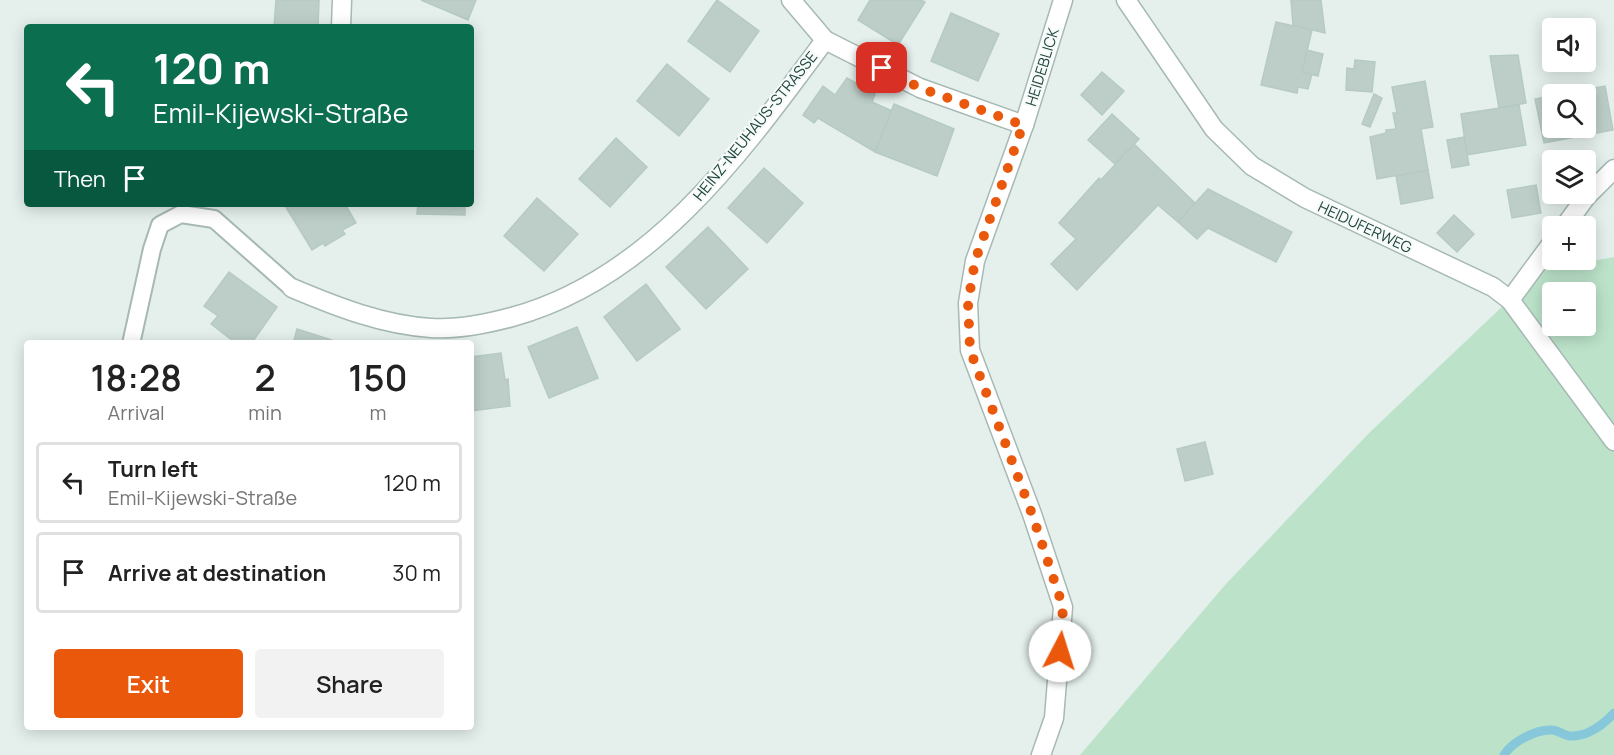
<!DOCTYPE html>
<meta charset="utf-8">
<style>
:root{--surface:#fff;--page:#f2f2f2;--text:#222;--muted:#767676;--line:#e0e0e0;--accent:#ea580c}
body{margin:0;font-family:Manrope,sans-serif;background:var(--page);color:var(--text);height:100vh;display:flex;flex-direction:column;font-size:22px;white-space:nowrap}
*{box-sizing:border-box;margin:0}
p{font-size:20px;color:var(--muted)}
.icon{flex:none;width:33px;height:33px;fill:none;stroke:currentColor;stroke-width:2;stroke-linecap:round;stroke-linejoin:round}
.map{position:relative;flex:1;overflow:hidden}
.sheet{position:absolute;left:24px;top:340px;width:450px;height:390px;display:flex;flex-direction:column;background:var(--surface);border-radius:6px;box-shadow:0 3px 15px #0003}
.sheet>*{flex:none}
.guide{position:absolute;left:24px;top:24px;width:450px;height:183px;border-radius:6px;box-shadow:0 3px 15px #0003;background:#0b6e4f;color:#fff;overflow:hidden}
.buttons{position:absolute;left:1542px;top:18px;display:grid;gap:12px}
.buttons a{display:grid;place-items:center;width:54px;height:54px;border-radius:6px;background:var(--surface);box-shadow:0 3px 15px #0003;font-size:30px}
.pin{position:absolute;display:grid;place-items:center;width:51px;height:51px;color:#fff;margin:-26px;border-radius:12px;box-shadow:0 3px 9px #0006}
.me{position:absolute;width:66px;margin:-33px;rotate:5deg;stroke-linejoin:round;filter:drop-shadow(0 0 4px #0008)}
.turn{display:flex;align-items:center;gap:21px;height:126px;padding:0 30px;font-size:27px}
.turn .icon{width:78px;height:78px;stroke-width:2.5}
.turn b{display:block;font-size:42px;line-height:51px}
.then{display:flex;align-items:center;height:57px;padding:0 30px;background:#0003;gap:12px;font-size:22px}
.eta{display:flex;justify-content:space-evenly;align-items:center;height:102px;text-align:center}
.eta b{font-size:36px;font-weight:600;line-height:42px}
.primary-button{display:flex;gap:12px;margin-top:auto;padding:12px 30px}
.primary-button a{flex:1;height:69px;border-radius:6px;background:var(--accent);color:#fff;font-size:24px;font-weight:600;line-height:69px;text-align:center}
.primary-button a+a{background:var(--page);color:var(--text)}
ul{padding:0;list-style:none}
li{display:flex;align-items:center;gap:18px;height:81px;margin:0 12px 9px;padding:0 18px;border:3px solid var(--line);border-radius:6px}
li div{flex:1}
li b{display:block;font-size:22px}
li em{font-style:normal}
.map>svg:first-child{display:block}
</style>
<div class="map">
<svg width="1614" height="755" viewBox="0 0 1614 755">
<rect width="100%" height="100%" fill="#e5f0ec"/>
<!-- green -->
<path fill="#bce3ca" fill-rule="evenodd" d="M1586,247L1592,261L1614,257V755H1080L1225,585L1369,433L1546,265L1552,254V260H1586ZM1552,292H1586V326H1552Z"/>
<g fill="none" stroke-linecap="round" stroke-linejoin="round">
<!-- stream -->
<path stroke="#87c7da" stroke-width="9" d="M1504,755C1512,742 1536,729 1552,730C1558,730 1563,735 1569,736C1587,737 1602,726 1614,713"/>
</g>
<!-- building -->
<g fill="#bdcec8" stroke="#b6cac4" stroke-width="1.5">
<path d="M276,0H319L318,27H274Z"/>
<path d="M421,0H476L468,20Z"/>
<path d="M717,0L759,31L730,72L688,41Z"/>
<path d="M870,0H921L925,2L898,45L858,20Z"/>
<path d="M1291,0H1321L1325,33L1293,25Z"/>
<path d="M951,13L999,34L978,81L931,61Z"/>
<path d="M1276,22L1312,30L1302,72L1312,74L1308,89L1298,87L1297,93L1261,85Z"/>
<path d="M1307,50L1323,54L1318,76L1302,72Z"/>
<path d="M1518,55L1526,103L1499,108L1490,56Z"/>
<path d="M1355,60L1375,62L1372,92L1346,90L1347,68L1354,69Z"/>
<path d="M667,64L709,99L679,136L637,101Z"/>
<path d="M1102,72L1124,91L1102,115L1081,95Z"/>
<path d="M847,78L875,94L872,102L892,111L875,152L818,118L814,123L803,115L823,86L835,95Z"/>
<path d="M1425,81L1433,127L1421,129L1428,170L1377,179L1370,137L1386,133V130L1396,129L1393,113H1397L1392,87Z"/>
<path d="M1605,86L1613,130L1544,143L1535,99L1552,96V128H1586V94H1561Z"/>
<path d="M1374,94L1382,98L1370,127L1362,124Z"/>
<path d="M894,104L954,129L937,176L875,152Z"/>
<path d="M1519,105L1526,145L1467,155L1461,114Z"/>
<path d="M1112,114L1139,139L1115,164L1088,140Z"/>
<path d="M1464,137L1469,165L1452,168L1447,140Z"/>
<path d="M616,138L647,167L610,207L579,179Z"/>
<path d="M1134,144L1195,203L1178,222L1158,205L1077,290L1051,264L1076,239L1059,223L1099,178L1101,180Z"/>
<path d="M764,168L803,203L767,243L728,208Z"/>
<path d="M1428,170L1433,198L1401,204L1396,176Z"/>
<path d="M1536,185L1541,213L1512,218L1507,190Z"/>
<path d="M1208,189L1292,232L1276,262L1208,228L1197,239L1178,222Z"/>
<path d="M537,198L578,234L544,271L504,236Z"/>
<path d="M284,204H345L356,223L342,230L345,234L325,246L323,243L312,250Z"/>
<path d="M418,204H465V215L417,214Z"/>
<path d="M1454,215L1474,234L1457,252L1437,233Z"/>
<path d="M708,227L748,269L706,309L666,267Z"/>
<path d="M229,272L277,307L251,344H237L211,324L218,316L204,306Z"/>
<path d="M646,284L680,329L637,361L604,317Z"/>
<path d="M577,327L598,378L549,398L528,347Z"/>
<path d="M297,329L344,344H293Z"/>
<path d="M501,353L505,380L508,379L510,406L471,411V357Z"/>
<path d="M1205,442L1213,474L1185,481L1177,449Z"/>
</g>
<g fill="none" stroke-linecap="round" stroke-linejoin="round">
<defs>
<path id="service" d="M131,344L152,249L160,225L181,214L214,219L292,288"/>
<g id="minor">
<path d="M791,0L825,40L920,88L1024,125"/>
<path d="M1126,0L1214,129L1252,166L1305,198L1493,287L1510,300L1614,441"/>
<path d="M341,27L342,0"/>
<path d="M1565,226L1586,197L1614,169"/>
<path d="M292,288C337,307 383,325 431,328C458,330 486,324 512,317C652,279 743,151 825,40"/>
<path d="M1510,300L1552,243"/>
<path d="M1041,755L1054,718L1063,607L1032,514L970,350L968,303L975,261L1024,125L1063,0"/>
</g>
</defs>
<!-- service casing -->
<use href="#service" stroke="#a6b9b4" stroke-width="20"/>
<!-- minor casing -->
<use href="#minor" stroke="#a6b9b4" stroke-width="21"/>
<!-- service -->
<use href="#service" stroke="#fff" stroke-width="16"/>
<!-- minor -->
<use href="#minor" stroke="#fff" stroke-width="18"/>
</g>
<g fill="none" stroke-linecap="round" stroke-linejoin="round">
<!-- route -->
<path stroke="#ea580c" stroke-width="10" stroke-dasharray="0 18" d="M882,68L920,88L1023,125L975,261L968,303L970,350L1032,514L1063,607L1060,651"/>
</g>
<g text-anchor="middle" dominant-baseline="central" stroke-width="4.5" stroke-linejoin="round" paint-order="stroke">
<!-- street labels -->
<g font-size="15" fill="#21453e" stroke="#f6fbf9">
<text transform="translate(1042 67) rotate(-73)">HEIDEBLICK</text>
<text transform="translate(755 126) rotate(-51)">HEINZ-NEUHAUS-STRASSE</text>
<text transform="translate(1365 227) rotate(25)">HEIDUFERWEG</text>
</g>
</g>
</svg>
<div class="buttons">
<a><svg class="icon" aria-label="sound" viewBox="0 0 24 24"><path d="M4 9h4l5-4v14l-5-4H4zM17 9q2 3 0 6"/></svg></a>
<a><svg class="icon" aria-label="search" viewBox="0 0 24 24"><circle cx="10" cy="10" r="6"/><path d="M15 15l6 6"/></svg></a>
<a><svg class="icon" aria-label="layers" viewBox="0 0 24 24"><path d="M12 4l9 5-9 5-9-5zM3 14l9 5 9-5"/></svg></a>
<a>+</a>
<a>−</a>
</div>
<div class="pin" style="left:882px;top:68px;background:#d93025"><svg class="icon" aria-label="arrive" viewBox="0 0 24 24"><path d="M6 21V4h12l-3 4 3 4H6"/></svg></div>
<svg class="me" style="left:1060px;top:651px" viewBox="-20 -20 40 40"><circle r="19" fill="#fff"/><path d="M0-13L10 11 0 6-10 11z" fill="#ea580c"/></svg>
<div class="guide">
<div class="turn"><svg class="icon" aria-label="left" viewBox="0 0 24 24"><path d="M17 20v-9H6M10 6l-5 5 5 5"/></svg><div><b>120 m</b>Emil-Kijewski-Straße</div></div>
<div class="then">Then<svg class="icon" aria-label="arrive" viewBox="0 0 24 24"><path d="M6 21V4h12l-3 4 3 4H6"/></svg></div>
</div>
<section class="sheet">
<div class="eta">
<div><b>18:28</b><p>Arrival</p></div>
<div><b>2</b><p>min</p></div>
<div><b>150</b><p>m</p></div>
</div>
<ul>
<li><svg class="icon" aria-label="left" viewBox="0 0 24 24"><path d="M17 20v-9H6M10 6l-5 5 5 5"/></svg><div><b>Turn left</b><p>Emil-Kijewski-Straße</p></div><em>120 m</em></li>
<li><svg class="icon" aria-label="arrive" viewBox="0 0 24 24"><path d="M6 21V4h12l-3 4 3 4H6"/></svg><div><b>Arrive at destination</b></div><em>30 m</em></li>
</ul>
<div class="primary-button"><a>Exit</a><a>Share</a></div>
</section>
</div>
